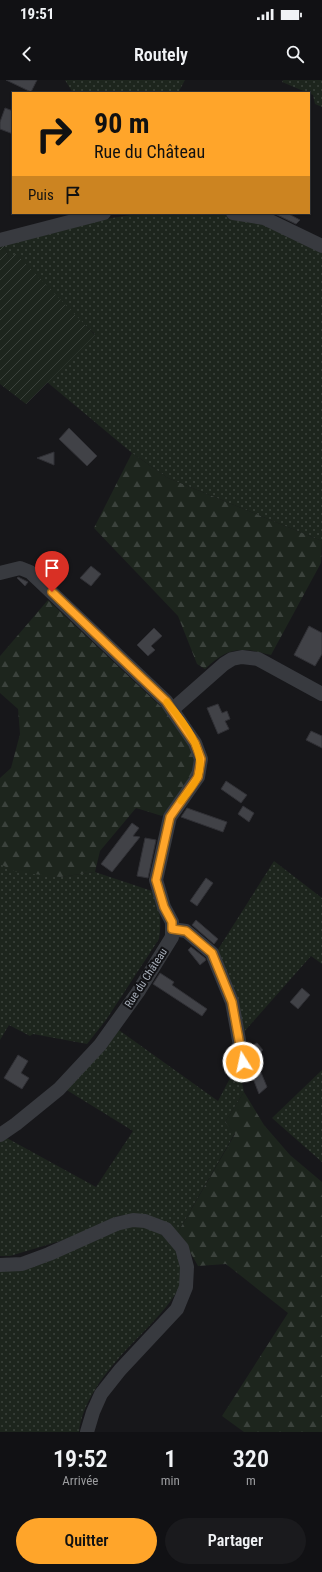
<!DOCTYPE html>
<html lang="fr">
<meta charset="utf-8">
<style>
:root{--surface:#111114;--page:#1a1a1d;--text:#f1f3f6;--muted:#9c9da0;--line:#303134;--accent:#ffa52a}
body{margin:0;font-family:"Roboto Condensed",sans-serif;background:var(--page);color:var(--text);height:100vh;display:flex;flex-direction:column;font-size:15px;white-space:nowrap}
*{box-sizing:border-box;margin:0}
p{font-size:13px;color:var(--muted)}
.icon{flex:none;width:22px;height:22px;fill:none;stroke:currentColor;stroke-width:2;stroke-linecap:round;stroke-linejoin:round}
.map{position:relative;height:1352px;overflow:hidden}
.side{display:flex;flex-direction:column;background:var(--surface);flex:1}
.side>*{flex:none}
.hud{position:absolute;left:12px;top:12px;width:298px;height:122px;border-radius:0px;box-shadow:0 1px 3px #0004,0 0 0 1px var(--line);background:#ffa52a;color:#111;overflow:hidden}
.pin{position:absolute;display:grid;place-items:center;width:34px;height:34px;color:#fff;margin:-41px -17px;border-radius:50% 50% 50% 0;rotate:-45deg;box-shadow:0 0 4px #0007}
.pin .icon{rotate:45deg}
.me{position:absolute;width:44px;margin:-22px;rotate:350deg;stroke-linejoin:round;filter:drop-shadow(0 0 3px #0008)}
.turn{display:flex;align-items:center;gap:14px;height:84px;padding:0 16px;font-size:18px}
.turn .icon{width:52px;height:52px;stroke-width:2.5}
.turn b{display:block;font-size:28px;line-height:34px}
.then{display:flex;align-items:center;height:38px;padding:0 16px;background:#0003;gap:8px;font-size:15px}
.eta{display:flex;justify-content:space-evenly;align-items:center;height:68px;text-align:center}
.eta b{font-size:24px;font-weight:600;line-height:28px}
.cta{display:flex;gap:8px;margin-top:auto;padding:8px 16px}
.cta a{flex:1;height:46px;border-radius:24px;background:var(--accent);color:#111;font-size:16px;font-weight:600;line-height:46px;text-align:center}
.cta a+a{background:var(--page);color:var(--text)}
.status{display:flex;justify-content:space-between;align-items:center;height:28px;padding:0 20px;background:var(--surface);direction:ltr}
.status svg{height:11px;fill:currentColor}
header{display:flex;justify-content:space-between;align-items:center;height:52px;padding:0 16px;background:var(--surface);font-size:18px;font-weight:600}
.map>svg:first-child{display:block}
</style>
<div class="status"><b>19:51</b><svg viewBox="0 0 49 12"><path d="M0 12V9h3v3zM5 12V6h3v6zM10 12V3h3v9zM15 12V0h3v12zM26 1h20v11H26zM47 4h2v5h-2z"/></svg></div>
<header><svg class="icon" aria-label="back" viewBox="0 0 24 24"><path d="M15 5l-7 7 7 7"/></svg>Routely<svg class="icon" aria-label="search" viewBox="0 0 24 24"><circle cx="10" cy="10" r="6"/><path d="M15 15l6 6"/></svg></header>
<div class="map">
<svg width="322" height="1352" viewBox="0 0 322 1352">
<defs>
<pattern id="grass-dots" width="8" height="8" patternUnits="userSpaceOnUse"><rect width="8" height="8" fill="#1d251d"/><path d="M2 2h.1M6 6h.1" fill="none" stroke="#3b423c" stroke-width="1.8" stroke-linecap="round"/></pattern>
<pattern id="forest-firs" width="22" height="20" patternUnits="userSpaceOnUse"><rect width="22" height="20" fill="#1d251d"/><path d="M5 1l3.5 6h-7zM16 11l3.5 6h-7z" fill="#3b423c"/></pattern>
<pattern id="garden-furrows" width="10" height="10" patternUnits="userSpaceOnUse"><rect width="10" height="10" fill="#1d251d"/><path d="M-1 1l2-2M0 10L10 0M9 11l2-2" fill="none" stroke="#3b423c"/></pattern>
</defs>
<rect width="100%" height="100%" fill="#17171a"/>
<!-- grass -->
<g fill="url(#grass-dots)">
<path d="M65,0H185L178,13H73Z"/>
<path d="M283,0H322V27L315,24L313,15L282,2Z"/>
<path d="M142,133C177,134 218,130 252,141C277,149 299,160 322,172V461L168,398L132,373L47,302L95,254L9,177L3,164L64,146Z"/>
<path d="M274,781L322,818V884L311,876L243,953L217,871Z"/>
<path d="M0,784L60,797L95,792L152,811C160,828 162,841 159,859L106,940L87,964L33,954L30,956L9,945L0,960Z"/>
<path d="M116,948L218,1021L238,983L244,1012L225,1042L235,1053L177,1154L137,1134L118,1136L67,1159L10,1176H0V1060L5,1057L96,1107L133,1051L65,1009Z"/>
<path d="M322,990V1082L272,1038Z"/>
<path d="M137,1144C157,1151 175,1158 179,1182C180,1186 182,1192 182,1197C182,1218 133,1261 119,1278C101,1298 82,1325 79,1352H0V1190L116,1149Z"/>
</g>
<!-- forest -->
<g fill="url(#forest-firs)">
<path d="M132,373L168,398L322,461L321,483L271,575C241,567 228,567 205,589L197,584L178,536L94,448Z"/>
<path d="M48,520L175,640L193,669L197,685L186,705L162,736L136,728L100,771L95,792L60,797L16,792L0,784V698L11,688L20,654L18,629L0,613V576Z"/>
<path d="M244,1012L264,1045L290,1075L322,1102V1352H244L222,1336L288,1233L226,1184L198,1186L189,1170L177,1154L235,1054L225,1042Z"/>
</g>
<!-- garden -->
<path fill="url(#garden-furrows)" d="M0,164H3L9,177L16,174L95,255L26,324L0,304Z"/>
<!-- building -->
<g fill="#414247" stroke="#313136">
<path d="M6,0H37L31,12Z"/>
<path d="M5,28L13,31V54L0,49V42Z"/>
<path d="M273,133H287L300,140L296,144Z"/>
<path d="M69,348L97,376L87,386L59,359Z"/>
<path d="M54,372V385L37,378Z"/>
<path d="M91,486L101,494L91,506L80,498Z"/>
<path d="M18,497L28,502L25,506L17,498Z"/>
<path d="M309,546L322,553V574L315,586L294,575Z"/>
<path d="M154,548L162,556L151,566L155,570L148,576L137,565Z"/>
<path d="M218,624L222,633L227,631L230,639L225,641L229,649L218,654L207,628Z"/>
<path d="M311,651L322,656V668L306,660Z"/>
<path d="M226,701L247,715L241,723L221,709Z"/>
<path d="M243,726L254,733L249,742L238,734Z"/>
<path d="M187,728L227,742L223,752L181,737Z"/>
<path d="M132,743L139,748L133,756L140,757L112,792L101,784Z"/>
<path d="M145,758L156,760L148,798L137,796Z"/>
<path d="M206,798L213,803L197,826L190,821Z"/>
<path d="M196,840L218,859L214,864L192,845Z"/>
<path d="M191,867L205,878L206,880L200,885L188,870Z"/>
<path d="M160,893L174,902L172,905L207,929L202,936L153,904Z"/>
<path d="M302,908L310,915L298,929L290,922Z"/>
<path d="M257,963L263,970L255,978L267,1007L259,1014L249,988L251,981L249,967Z"/>
<path d="M18,975L28,981L21,993L29,998L22,1009L4,998Z"/>
</g>
<g fill="none" stroke-linecap="round" stroke-linejoin="round">
<!-- minor -->
<g stroke="#383a3f" stroke-width="14">
<path d="M233,133L264,138L322,166"/>
<path d="M0,160L104,133"/>
<path d="M0,493L20,488L30,492L166,621L195,663L201,679L198,697L170,737L156,800L164,827L172,842V857L138,912L100,965L59,1009L16,1044L0,1055"/>
<path d="M173,629L224,584L232,579L242,577L258,579L322,614"/>
<path d="M172,849L186,851L212,873L232,922L243,982"/>
<path d="M0,1185L22,1184L49,1174L116,1144L133,1140L145,1141L166,1149L182,1168L187,1187L186,1207L177,1229L120,1290L101,1314L93,1332L87,1352"/>
</g>
</g>
<g fill="none" stroke-linecap="round" stroke-linejoin="round">
<defs>
<path id="route" d="M52,512L166,621L195,663L201,679L198,697L170,737L156,800L164,827L172,842V849L186,851L212,873L232,922L243,982"/>
</defs>
<!-- route casing -->
<use href="#route" stroke="#a66b1b" stroke-width="10"/>
<!-- route -->
<use href="#route" stroke="#ffa52a" stroke-width="7"/>
<!-- slow -->
<path stroke="#f59e0b" stroke-width="7" d="M167,622C183,641 207,671 198,696C195,705 186,714 181,721"/>
</g>
<g text-anchor="middle" dominant-baseline="central" stroke-width="4" stroke-linejoin="round" paint-order="stroke">
<!-- street labels -->
<g font-size="11" fill="#a8afba" stroke="#121215">
<text transform="translate(146 898) rotate(-57)">Rue du Château</text>
</g>
</g>
</svg>
<div class="pin" style="left:52px;top:512px;background:#d93025"><svg class="icon" aria-label="arrive" viewBox="0 0 24 24"><path d="M6 21V4h12l-3 4 3 4H6"/></svg></div>
<svg class="me" style="left:243px;top:982px" viewBox="-20 -20 40 40"><circle r="17" fill="#ffa52a" stroke="#fff" stroke-width="3"/><path d="M0-11L8 9 0 5-8 9z" fill="#fff"/></svg>
<div class="hud">
<div class="turn"><svg class="icon" aria-label="right" viewBox="0 0 24 24"><path d="M7 20v-9h11M14 6l5 5-5 5"/></svg><div><b>90 m</b>Rue du Château</div></div>
<div class="then">Puis<svg class="icon" aria-label="arrive" viewBox="0 0 24 24"><path d="M6 21V4h12l-3 4 3 4H6"/></svg></div>
</div>
</div>
<section class="side">
<div class="eta">
<div><b>19:52</b><p>Arrivée</p></div>
<div><b>1</b><p>min</p></div>
<div><b>320</b><p>m</p></div>
</div>
<div class="cta"><a>Quitter</a><a>Partager</a></div>
</section>
